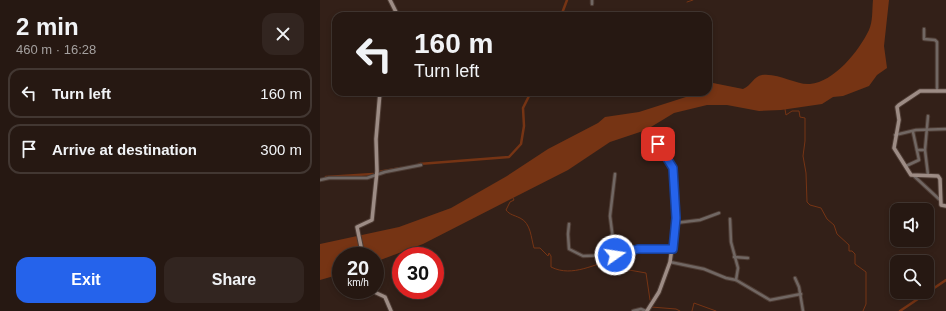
<!DOCTYPE html>
<meta charset="utf-8">
<style>
:root{--surface:#261812;--page:#322520;--text:#f1f3f6;--muted:#a4a09f;--line:#423732;--accent:#2563eb}
body{margin:0;font-family:Arial,sans-serif;background:var(--page);color:var(--text);height:100vh;display:flex;flex-direction:column;font-size:15px;white-space:nowrap}
*{box-sizing:border-box;margin:0}
p{font-size:13px;color:var(--muted)}
.icon{flex:none;width:22px;height:22px;fill:none;stroke:currentColor;stroke-width:2;stroke-linecap:round;stroke-linejoin:round}
.map{position:relative;flex:1;overflow:hidden}
.side{display:flex;flex-direction:column;background:var(--surface);width:320px}
.side>*{flex:none}
.guide{position:absolute;left:12px;top:12px;width:380px;height:84px;border-radius:12px;box-shadow:0 2px 6px #0003,0 0 0 1px var(--line);background:#261812;color:var(--text);overflow:hidden}
.buttons{position:absolute;left:570px;top:203px;display:grid;gap:8px}
.buttons a{display:grid;place-items:center;width:44px;height:44px;border-radius:8px;background:var(--surface);box-shadow:0 2px 6px #0003,0 0 0 1px var(--line);font-size:20px}
.speed{position:absolute;left:12px;top:247px;display:flex;gap:8px;font-size:20px;font-weight:700;text-align:center}
.speed>*{display:grid;place-content:center;width:52px;height:52px;border-radius:50%;background:var(--surface);box-shadow:0 2px 6px #0003,0 0 0 1px var(--line);line-height:1}
.speed small{font-size:10px;font-weight:400}
.speed .limit{border:6px solid #d22;background:#fff;color:#111}
.pin{position:absolute;display:grid;place-items:center;width:34px;height:34px;color:#fff;margin:-17px;border-radius:8px;box-shadow:0 2px 6px #0006}
.me{position:absolute;width:44px;margin:-22px;rotate:77deg;stroke-linejoin:round;filter:drop-shadow(0 0 3px #0008)}
.turn{display:flex;align-items:center;gap:14px;height:84px;padding:0 16px;font-size:18px}
.turn .icon{width:52px;height:52px;stroke-width:2.5}
.turn b{display:block;font-size:28px;line-height:34px}
.round{display:grid;place-items:center;flex:none;width:42px;height:42px;border-radius:12px;background:var(--page)}
.head{display:flex;align-items:center;justify-content:space-between;height:68px;padding:0 16px}
h1{font-size:24px;font-weight:700;line-height:30px}
.action{display:flex;gap:8px;margin-top:auto;padding:8px 16px}
.action a{flex:1;height:46px;border-radius:12px;background:var(--accent);color:#fff;font-size:16px;font-weight:700;line-height:46px;text-align:center}
.action a+a{background:var(--page);color:var(--text)}
ul{padding:0;list-style:none}
li{display:flex;align-items:center;gap:12px;height:50px;margin:0 8px 6px;padding:0 8px;border:2px solid var(--line);border-radius:12px}
li div{flex:1}
li b{display:block;font-size:15px}
li em{font-style:normal}
main{display:flex;flex:1;min-height:0}
.map>svg:first-child{display:block}
</style>
<main>
<section class="side">
<div class="head"><div><h1>2 min</h1><p>460 m · 16:28</p></div><a class="round"><svg class="icon" aria-label="close" viewBox="0 0 24 24"><path d="M6 6l12 12M18 6L6 18"/></svg></a></div>
<ul>
<li><svg class="icon" aria-label="left" viewBox="0 0 24 24"><path d="M17 20v-9H6M10 6l-5 5 5 5"/></svg><div><b>Turn left</b></div><em>160 m</em></li>
<li><svg class="icon" aria-label="arrive" viewBox="0 0 24 24"><path d="M6 21V4h12l-3 4 3 4H6"/></svg><div><b>Arrive at destination</b></div><em>300 m</em></li>
</ul>
<div class="action"><a>Exit</a><a>Share</a></div>
</section>
<div class="map">
<svg width="626" height="311" viewBox="0 0 626 311">
<rect width="100%" height="100%" fill="#332018"/>
<!-- water -->
<path fill="#763414" d="M553,0H569L564,46L567,68L557,75L549,86L523,96L513,97L502,104L461,110L439,111L407,105H387L354,113L326,130L290,142L248,170L103,244L55,262V256H21V274L0,280V244L79,227L131,208L187,176L228,149L278,123L285,117L319,112L369,96L373,92H388V82L423,89C431,86 434,76 442,75C460,73 475,85 490,84C514,82 539,51 549,30C553,21 552,10 553,0Z"/>
<g fill="none" stroke-linecap="round" stroke-linejoin="round">
<!-- stream -->
<g stroke="#763414" stroke-width="1">
<path d="M367,2L373,0"/>
<path d="M465,109L466,115L472,111H479L480,117L485,118V141L483,156L486,173L487,202L490,205L501,208L507,219L514,225L517,234L529,245V251H532L535,254V264L546,272V304L543,311"/>
<path d="M193,198L194,200L190,202L186,210C190,215 194,215 200,218C211,223 211,238 214,248H220L228,256L229,253L231,256V267C253,278 275,263 296,259L298,266H306L309,270L326,273L330,300"/>
<path d="M331,307L356,309L360,311"/>
<path d="M372,311L374,303L396,311"/>
</g>
<!-- canal -->
<g stroke="#763414" stroke-width="2.5">
<path d="M241,16L247,0"/>
<path d="M99,164L189,157L201,144L204,126L203,108L211,92"/>
<path d="M58,172L81,168"/>
<path d="M6,177L53,174"/>
<path d="M580,311L626,280"/>
</g>
<defs>
<g id="street">
<path d="M272,0V4"/>
<path d="M604,29V39L615,40L617,42V91"/>
<path d="M608,116L605,150L608,175"/>
<path d="M575,135L596,130L626,129"/>
<path d="M597,150H605"/>
<path d="M586,166L599,160L593,132"/>
<path d="M295,174L290,216L295,255L318,249H352"/>
<path d="M594,176L620,200"/>
<path d="M0,180L9,178H47L65,172L101,165"/>
<path d="M410,219L411,242L418,268L416,280"/>
<path d="M355,223L380,220L399,213"/>
<path d="M249,224L248,234L249,249L263,256L295,255"/>
<path d="M414,257L428,258"/>
<path d="M350,262L384,269L406,278L416,280L450,300L481,294"/>
<path d="M475,278L479,287L483,311"/>
<path d="M313,311L321,309L326,311"/>
</g>
<g id="secondary">
<path d="M70,0L78,16"/>
<path d="M626,91H600L579,105L577,107L579,120L574,148L591,175L618,176L620,179L621,205L626,206"/>
<path d="M43,256L37,227L52,220L57,171L56,139L60,92"/>
<path d="M50,290L65,297L71,311"/>
<path d="M327,311L339,292L350,262L356,218L353,168L333,136"/>
</g>
</defs>
<!-- street casing -->
<use href="#street" stroke="#4d3b33" stroke-width="4.5"/>
<!-- secondary casing -->
<use href="#secondary" stroke="#4d3b33" stroke-width="5.5"/>
<!-- street -->
<use href="#street" stroke="#716763" stroke-width="2.5"/>
<!-- secondary -->
<use href="#secondary" stroke="#9d8c85" stroke-width="3.5"/>
</g>
<g fill="none" stroke-linecap="round" stroke-linejoin="round">
<defs>
<path id="route" d="M295,255L318,249H353L356,218L353,168L338,144"/>
</defs>
<!-- route casing -->
<use href="#route" stroke="#184099" stroke-width="10"/>
<!-- route -->
<use href="#route" stroke="#2563eb" stroke-width="7"/>
</g>
</svg>
<div class="buttons">
<a><svg class="icon" aria-label="sound" viewBox="0 0 24 24"><path d="M4 9h4l5-4v14l-5-4H4zM17 9q2 3 0 6"/></svg></a>
<a><svg class="icon" aria-label="search" viewBox="0 0 24 24"><circle cx="10" cy="10" r="6"/><path d="M15 15l6 6"/></svg></a>
</div>
<div class="speed"><div>20<small>km/h</small></div><div class="limit">30</div></div>
<div class="pin" style="left:338px;top:144px;background:#d93025"><svg class="icon" aria-label="arrive" viewBox="0 0 24 24"><path d="M6 21V4h12l-3 4 3 4H6"/></svg></div>
<svg class="me" style="left:295px;top:255px" viewBox="-20 -20 40 40"><circle r="17" fill="#2563eb" stroke="#fff" stroke-width="3"/><path d="M0-11L8 9 0 5-8 9z" fill="#fff"/></svg>
<div class="guide">
<div class="turn"><svg class="icon" aria-label="left" viewBox="0 0 24 24"><path d="M17 20v-9H6M10 6l-5 5 5 5"/></svg><div><b>160 m</b>Turn left</div></div>
</div>
</div>
</main>
